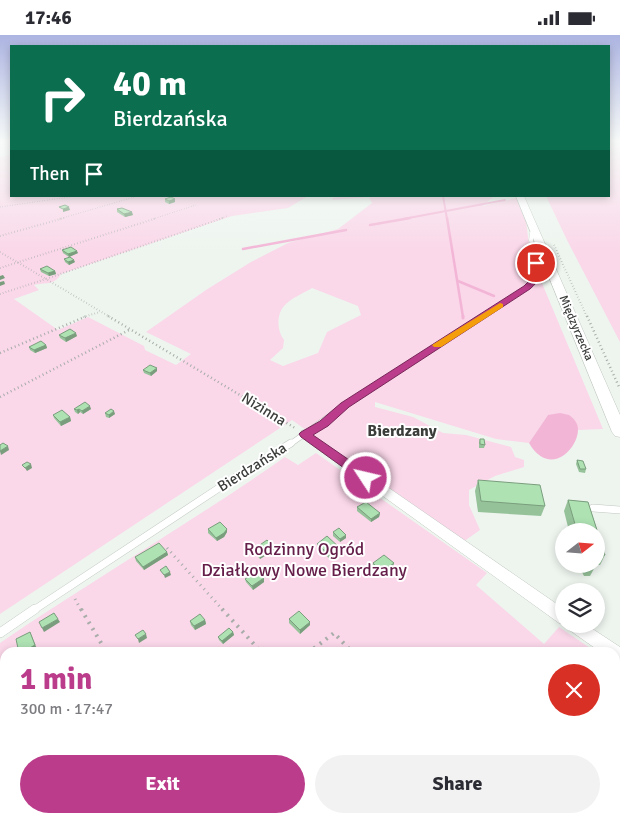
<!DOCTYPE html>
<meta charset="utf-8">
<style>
:root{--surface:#fff;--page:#f2f2f3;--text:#2b2b33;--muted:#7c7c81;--accent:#ba3c8a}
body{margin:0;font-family:Signika,sans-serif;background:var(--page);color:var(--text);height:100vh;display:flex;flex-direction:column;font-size:19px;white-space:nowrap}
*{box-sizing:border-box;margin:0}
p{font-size:16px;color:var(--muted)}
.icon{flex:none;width:28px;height:28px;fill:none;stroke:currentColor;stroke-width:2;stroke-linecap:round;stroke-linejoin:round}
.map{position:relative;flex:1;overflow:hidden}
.details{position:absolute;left:0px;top:612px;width:620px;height:176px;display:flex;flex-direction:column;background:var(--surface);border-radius:15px 15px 0 0;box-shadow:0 2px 8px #0003}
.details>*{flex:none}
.top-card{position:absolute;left:10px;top:10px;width:600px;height:152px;border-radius:0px;box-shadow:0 2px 8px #0003;background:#0b6e4f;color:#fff;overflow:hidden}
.needle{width:32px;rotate:73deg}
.controls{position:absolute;left:555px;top:488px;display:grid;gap:10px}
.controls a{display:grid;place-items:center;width:50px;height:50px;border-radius:50%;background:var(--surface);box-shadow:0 2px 8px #0003;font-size:25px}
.pin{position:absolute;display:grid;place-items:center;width:42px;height:42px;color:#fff;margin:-21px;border:2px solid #fff;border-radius:50%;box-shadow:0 1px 5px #0007}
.me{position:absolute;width:55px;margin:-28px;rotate:305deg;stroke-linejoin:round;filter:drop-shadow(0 0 4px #0008)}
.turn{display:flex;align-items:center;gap:18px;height:105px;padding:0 20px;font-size:22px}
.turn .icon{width:65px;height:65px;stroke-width:2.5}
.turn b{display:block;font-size:35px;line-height:42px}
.then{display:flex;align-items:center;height:48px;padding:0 20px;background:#0003;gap:10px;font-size:19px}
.round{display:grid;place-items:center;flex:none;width:52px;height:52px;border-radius:26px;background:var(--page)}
.headline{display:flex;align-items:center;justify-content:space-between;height:85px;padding:0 20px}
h1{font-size:30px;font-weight:700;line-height:38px;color:var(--accent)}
.button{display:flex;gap:10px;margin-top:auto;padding:10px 20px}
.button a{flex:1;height:58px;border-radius:30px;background:var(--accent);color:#fff;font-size:20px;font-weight:700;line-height:58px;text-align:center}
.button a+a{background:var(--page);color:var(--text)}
.status{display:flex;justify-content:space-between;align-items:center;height:35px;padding:0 25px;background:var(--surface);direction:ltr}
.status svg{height:14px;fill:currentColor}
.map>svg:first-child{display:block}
</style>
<div class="status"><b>17:46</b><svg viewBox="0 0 49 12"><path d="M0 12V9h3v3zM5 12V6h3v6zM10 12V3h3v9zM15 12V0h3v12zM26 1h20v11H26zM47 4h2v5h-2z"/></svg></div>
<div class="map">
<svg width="620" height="788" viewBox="0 0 620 788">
<rect width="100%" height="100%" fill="#eef5ef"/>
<!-- green -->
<g fill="#fad7e9" fill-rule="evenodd">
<path d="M609,107H620V307L567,205L546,161H609Z"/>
<path d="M11,119V161H308L288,173L232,181L61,239C54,251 45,247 34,250L39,255L14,264L58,295L88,282L144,311L145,315L176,330L191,319L146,297L206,255L251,227L288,208L338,194L372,168L369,162L333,165L332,163L342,161H494L483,171L516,163L526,186L533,240L539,241L603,394L578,395L576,388L548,380L529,408L496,404L375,367V372L413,382L443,398L466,400L511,412L515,422L524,425V432L495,441L469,455V470L480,495L463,507L292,385L0,579V122ZM312,253L358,271L361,280L327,297L318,318L283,331L270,325L283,313L284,305C277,296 276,280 284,271C291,263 304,258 312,253Z"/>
<path d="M316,418L487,538L476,550L544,609L559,592L596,617L5,618V784H615V631L620,634V788H0V608C94,544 192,487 285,422L298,430Z"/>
</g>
<!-- water -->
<path fill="#f3b5d6" d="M560,378L569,380C572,382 575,385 577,389C584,407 552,447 529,408L548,380Z"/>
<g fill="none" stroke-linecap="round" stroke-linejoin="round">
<!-- stream-far2 -->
<g stroke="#f3b5d6" stroke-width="2">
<path d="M443,161L447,184"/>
<path d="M403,184L505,165"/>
</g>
<!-- stream-far1 -->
<g stroke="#f3b5d6" stroke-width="2.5">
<path d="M447,183L463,282"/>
<path d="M370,190L410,183"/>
<path d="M243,214L346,195"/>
<path d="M458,246L494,261"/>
</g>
<!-- stream -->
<path stroke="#f3b5d6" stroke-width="3" d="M463,281V283"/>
<defs>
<path id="lane-far3" d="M480,282L527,252L537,240L531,205L532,198L535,197"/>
<path id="lane-far2" d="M289,410L345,370L482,281"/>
<g id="lane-far1">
<path d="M593,473L620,475"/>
<path d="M34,575L231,445L291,408"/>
</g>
<path id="lane" d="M0,598L35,574"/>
<path id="street" d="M305,395L564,574V589H585L620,612V628L615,626V618H602L568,594L565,589L559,588L301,402L299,399L301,396Z"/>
<path id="secondary" d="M516,161H524L620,380V402L615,401L612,397Z"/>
</defs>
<!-- lane-far3 casing -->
<use href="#lane-far3" stroke="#c0c7c0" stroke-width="4.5"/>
<!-- lane-far2 casing -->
<use href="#lane-far2" stroke="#c0c7c0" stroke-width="6"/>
<!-- lane-far1 casing -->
<use href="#lane-far1" stroke="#c0c7c0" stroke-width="8"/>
<!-- lane casing -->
<use href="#lane" stroke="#c0c7c0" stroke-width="10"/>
<!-- street casing -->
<use href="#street" stroke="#c0c7c0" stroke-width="1"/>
<!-- secondary casing -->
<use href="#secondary" stroke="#c0c7c0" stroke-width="1"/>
<!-- path-far4 -->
<g stroke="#a8ada9" stroke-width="1" stroke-dasharray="0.5 2" stroke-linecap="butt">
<path d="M0,172L76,161"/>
<path d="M59,184L138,161"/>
<path d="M153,184L196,170"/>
<path d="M219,184L227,181"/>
</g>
<!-- path-far3 -->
<g stroke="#a8ada9" stroke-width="2" stroke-dasharray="0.5 2.5" stroke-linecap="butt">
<path d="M0,201L64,183"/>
<path d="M554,210L587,282"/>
<path d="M0,217L46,244"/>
<path d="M0,233L157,183"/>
<path d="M0,259L46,244"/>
<path d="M83,282L100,277"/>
<path d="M110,282L46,244L223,183"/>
</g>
<!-- path-far2 -->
<g stroke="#a8ada9" stroke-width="2.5" stroke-dasharray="1 3" stroke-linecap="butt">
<path d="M108,281L295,393"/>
<path d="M587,281L620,354"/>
<path d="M0,318L87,281"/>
<path d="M0,362L131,294"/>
</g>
<!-- path-far1 -->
<g stroke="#a8ada9" stroke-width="3" stroke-dasharray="1 4.5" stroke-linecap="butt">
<path d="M167,513L223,575"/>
<path d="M75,564L81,575"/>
</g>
<!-- path -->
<g stroke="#a8ada9" stroke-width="4" stroke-dasharray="2 5.5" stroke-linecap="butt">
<path d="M81,574L107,618"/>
<path d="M222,574L262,618"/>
<path d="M308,618L334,598L353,618"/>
<path d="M205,784L207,788"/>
<path d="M503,784L506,788"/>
<path d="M292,788L310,784L315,788"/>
<path d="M421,788L424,784"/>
</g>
<!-- lane-far3 -->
<use href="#lane-far3" stroke="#fff" stroke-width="4"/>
<!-- lane-far2 -->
<use href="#lane-far2" stroke="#fff" stroke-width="5"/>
<!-- lane-far1 -->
<use href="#lane-far1" stroke="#fff" stroke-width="7"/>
<!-- lane -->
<use href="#lane" stroke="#fff" stroke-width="9"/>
<!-- street -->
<use href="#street" fill="#fff" fill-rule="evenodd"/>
<!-- secondary -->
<use href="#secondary" fill="#fff" fill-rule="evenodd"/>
</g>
<!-- wall -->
<g fill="#96c29a">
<path d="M165,164H175V167L169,169L165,167Z"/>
<path d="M117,174L133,180L125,182L117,177Z"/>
<path d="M62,215L78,218L69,222L63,218Z"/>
<path d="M64,224L75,227L69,230L65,227Z"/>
<path d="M40,234L55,236L56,239L49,241L41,237Z"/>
<path d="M59,300L77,301L66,307L60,303Z"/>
<path d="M46,310L47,313L35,318L30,315L29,312Z"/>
<path d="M157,333V336L151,341L144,338L143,335Z"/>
<path d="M74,374H91L83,379L80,377L78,379L75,377Z"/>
<path d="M105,378L115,379L109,383L106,382Z"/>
<path d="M53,380L70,382L71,386L61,391L54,383Z"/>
<path d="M480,404L485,410L484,413H479V407Z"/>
<path d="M577,425L586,434L585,438L579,437L576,429Z"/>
<path d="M478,445L545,471L541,481L478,477L475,456Z"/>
<path d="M568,465L588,467L605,520L600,530H596L590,541H584L578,529H573H596V496H569L564,476Z"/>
<path d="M357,472L380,478L379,482L371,487L357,476Z"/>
<path d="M208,494L227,497L224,502L217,506L208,498Z"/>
<path d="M333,497L346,503L340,507L333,501Z"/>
<path d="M317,509L341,517L331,525L317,512Z"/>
<path d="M254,514L274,515L260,524L254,517Z"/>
<path d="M167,517L168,520L144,535L136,526L135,522Z"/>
<path d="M373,528H394L393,531L382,540L372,532Z"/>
<path d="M245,544L264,547L253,555L246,547Z"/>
<path d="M289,584L310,590L300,599L289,588Z"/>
<path d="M205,585L206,589L195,595L191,590L190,586Z"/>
<path d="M233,597L234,600L223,609L219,605L218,602Z"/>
</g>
<!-- shaded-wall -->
<g fill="#7a9e7d">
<path d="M175,164V167L169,169V166Z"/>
<path d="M69,172L70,175L63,177V174Z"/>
<path d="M132,177L133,180L125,182L124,179Z"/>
<path d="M77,216L78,218L69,222L68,219Z"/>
<path d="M74,225L75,227L69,230L68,227Z"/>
<path d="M55,236L56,239L49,241L48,238Z"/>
<path d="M3,240L5,243L0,245V241Z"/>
<path d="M4,246L5,249L0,251V247Z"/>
<path d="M76,298L77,301L66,307L65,303Z"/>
<path d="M46,310L47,313L35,318L34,315Z"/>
<path d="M157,333V336L151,341L150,338Z"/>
<path d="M90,371L91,374L83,379L82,376Z"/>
<path d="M79,374L80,377L78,379L77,375Z"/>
<path d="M114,376L115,379L109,383V380Z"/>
<path d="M70,382L71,386L61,391L60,387Z"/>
<path d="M8,411L9,415L1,420L0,416Z"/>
<path d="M31,429L32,433L27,436L25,433Z"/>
<path d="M380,478L379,482L371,487V484Z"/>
<path d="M227,494V497L224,502L217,506L216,503Z"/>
<path d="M346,500V503L340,507V504Z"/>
<path d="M274,512V515L260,524V520Z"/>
<path d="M341,514V517L331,525V521Z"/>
<path d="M167,517L168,520L144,535L143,532Z"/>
<path d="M394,528L393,531L382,540V537Z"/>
<path d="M170,537L171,540L165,543L164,540Z"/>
<path d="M264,543V547L253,555L252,551Z"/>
<path d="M58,584L60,587L44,597L42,593Z"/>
<path d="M205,585L206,589L195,595L194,591Z"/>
<path d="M310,587V590L300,599V595Z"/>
<path d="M30,597L37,614L30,618H21Z"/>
<path d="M233,597L234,600L223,609L222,606Z"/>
<path d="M146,599L147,603L139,608L138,604Z"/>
</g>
<!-- building -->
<g fill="#aee2b3" stroke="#7a9e7d">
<path d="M171,162L175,164L169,166L165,164Z"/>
<path d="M65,170L69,172L63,174L59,172Z"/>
<path d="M122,173L132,177L124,179L117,174Z"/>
<path d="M71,212L77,216L68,219L62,215Z"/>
<path d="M70,222L74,225L68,227L64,224Z"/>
<path d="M47,231L55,236L48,238L40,234Z"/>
<path d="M70,294L76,298L65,303L59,300Z"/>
<path d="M41,306L46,310L34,315L29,312Z"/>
<path d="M150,330L157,333L150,338L143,335Z"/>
<path d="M85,367L90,371L82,376L79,374L77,375L74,374Z"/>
<path d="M111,374L114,376L109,380L105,378Z"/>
<path d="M62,375L70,382L60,387L53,380Z"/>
<path d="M480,404H484L485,410L480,409Z"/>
<path d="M3,408L8,411L0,416V410Z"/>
<path d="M577,425L583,426L586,434H580Z"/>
<path d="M27,427L31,429L25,433L22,430Z"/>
<path d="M478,445L540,450L545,471L481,466Z"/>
<path d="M568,465L588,467L605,520H596V496H577Z"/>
<path d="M366,467L380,478L371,484L357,472Z"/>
<path d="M220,487L227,494L224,498L216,503L208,494Z"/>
<path d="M339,493L346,500L340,504L333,497Z"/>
<path d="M327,501L341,514L331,521L317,509Z"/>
<path d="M267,505L274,512L260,520L254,514Z"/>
<path d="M159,508L167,517L143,532L135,522Z"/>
<path d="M384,520L394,528L382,537L373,528Z"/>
<path d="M596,521L598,527L595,531H589L588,529H596Z"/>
<path d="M166,531L170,537L164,540L160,535Z"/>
<path d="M257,536L264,543L252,551L245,544Z"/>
<path d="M299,576L310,587L300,595L289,584Z"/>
<path d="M54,578L58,584L42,593L39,587Z"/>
<path d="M200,579L205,585L194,591L190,586Z"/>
<path d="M229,593L233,597L222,606L218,602Z"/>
<path d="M143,595L146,599L138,604L135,600Z"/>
<path d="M30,597L35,610L21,618H19L16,604Z"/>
</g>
<!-- sky -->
<linearGradient id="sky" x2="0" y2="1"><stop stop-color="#acb4e1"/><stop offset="0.49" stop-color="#f7faf8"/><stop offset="1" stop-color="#f7faf8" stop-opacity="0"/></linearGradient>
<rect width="620" height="217" fill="url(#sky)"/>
<!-- route -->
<path fill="#ba3c8a" stroke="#79275a" d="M533,226H539C544,239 540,245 530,254L349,372L328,391L313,400L371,440L372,443L371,446H362L301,402L299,399L301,397L320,386L341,368L524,251L532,243Z"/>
<!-- slow -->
<path fill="#f59e0b" d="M500,268L503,269V272L441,312H434L432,310Z"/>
<g text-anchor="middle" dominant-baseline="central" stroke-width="4" stroke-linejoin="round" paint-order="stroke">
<!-- far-street labels -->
<g font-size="12" fill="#3a3d3a" stroke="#fff">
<text transform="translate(576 293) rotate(67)">Międzyrzecka</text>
</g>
<!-- street labels -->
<g font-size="15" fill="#3a3d3a" stroke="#fff">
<text transform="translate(264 374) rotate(32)">Nizinna</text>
<text transform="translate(252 432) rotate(-32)">Bierdzańska</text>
</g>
<!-- neighbourhood labels -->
<g font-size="16" font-weight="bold" fill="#3a3d3a" stroke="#fff">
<text x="402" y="396">Bierdzany</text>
</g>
<!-- near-park labels -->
<g font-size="18" fill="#641e49" stroke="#fff">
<text x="304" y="514">Rodzinny Ogród<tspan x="304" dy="21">Działkowy Nowe Bierdzany</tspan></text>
</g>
</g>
</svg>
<div class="controls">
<a><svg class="needle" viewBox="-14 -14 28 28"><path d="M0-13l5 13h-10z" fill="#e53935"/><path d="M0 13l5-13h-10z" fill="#7c7c81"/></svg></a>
<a><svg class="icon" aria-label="layers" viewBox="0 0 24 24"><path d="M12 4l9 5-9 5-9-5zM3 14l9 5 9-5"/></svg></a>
</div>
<div class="pin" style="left:536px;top:228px;background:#d93025"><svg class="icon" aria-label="arrive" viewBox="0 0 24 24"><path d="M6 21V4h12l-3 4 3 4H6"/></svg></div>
<svg class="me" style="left:366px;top:443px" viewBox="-20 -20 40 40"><circle r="17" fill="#ba3c8a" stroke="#fff" stroke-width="3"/><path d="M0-11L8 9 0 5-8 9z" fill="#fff"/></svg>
<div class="top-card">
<div class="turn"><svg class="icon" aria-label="right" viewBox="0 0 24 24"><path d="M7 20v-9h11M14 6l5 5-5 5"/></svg><div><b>40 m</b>Bierdzańska</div></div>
<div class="then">Then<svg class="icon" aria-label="arrive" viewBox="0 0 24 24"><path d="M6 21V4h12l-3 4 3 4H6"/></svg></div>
</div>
<section class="details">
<div class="headline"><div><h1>1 min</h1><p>300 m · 17:47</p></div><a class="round" style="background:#d93025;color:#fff"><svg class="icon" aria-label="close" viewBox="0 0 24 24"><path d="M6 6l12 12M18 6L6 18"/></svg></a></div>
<div class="button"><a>Exit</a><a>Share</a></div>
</section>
</div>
